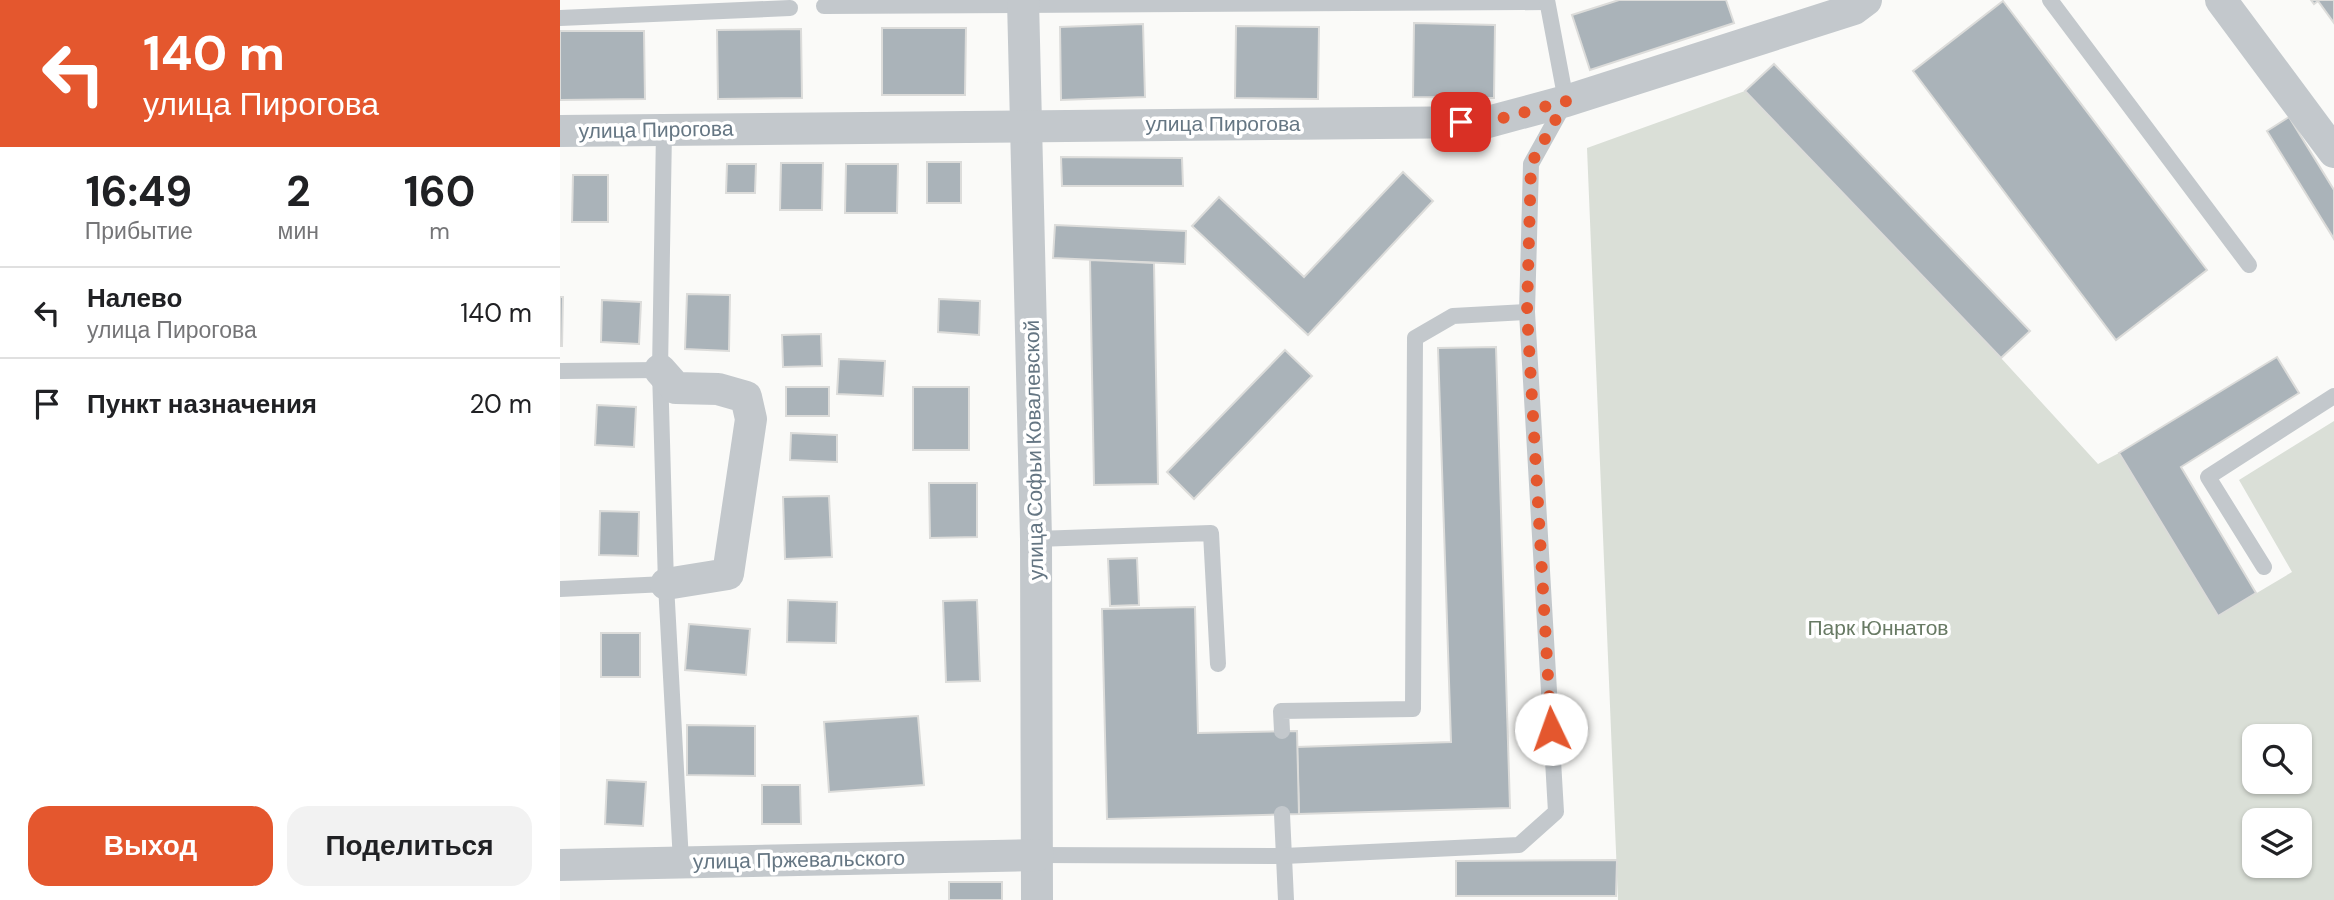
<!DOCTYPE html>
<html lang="ru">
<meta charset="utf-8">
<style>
:root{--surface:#fff;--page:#f2f2f2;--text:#202124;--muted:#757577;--line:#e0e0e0;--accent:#e4572e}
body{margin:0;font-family:"DM Sans",sans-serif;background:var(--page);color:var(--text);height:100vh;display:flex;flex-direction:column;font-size:26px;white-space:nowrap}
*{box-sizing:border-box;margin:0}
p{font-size:23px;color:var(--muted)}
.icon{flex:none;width:38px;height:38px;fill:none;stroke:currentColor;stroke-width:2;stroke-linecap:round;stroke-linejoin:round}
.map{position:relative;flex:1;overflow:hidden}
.sheet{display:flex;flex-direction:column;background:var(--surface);width:560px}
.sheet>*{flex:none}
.hud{background:#e4572e;color:#fff;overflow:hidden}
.controls{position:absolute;left:1682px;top:724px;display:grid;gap:14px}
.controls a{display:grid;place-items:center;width:70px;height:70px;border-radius:14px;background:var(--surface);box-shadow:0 2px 5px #0004;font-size:35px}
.pin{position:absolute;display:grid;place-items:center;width:60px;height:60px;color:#fff;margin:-30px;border-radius:14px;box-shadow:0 4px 10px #0006}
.me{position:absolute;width:77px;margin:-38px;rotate:357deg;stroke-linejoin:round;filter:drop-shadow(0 0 5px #0008)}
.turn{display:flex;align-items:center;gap:24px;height:147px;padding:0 28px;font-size:32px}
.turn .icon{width:91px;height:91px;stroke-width:2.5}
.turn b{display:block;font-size:49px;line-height:60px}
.eta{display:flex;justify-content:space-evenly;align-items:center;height:119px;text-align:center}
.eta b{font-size:42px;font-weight:700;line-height:49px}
.primary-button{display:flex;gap:14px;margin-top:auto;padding:14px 28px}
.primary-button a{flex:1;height:80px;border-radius:21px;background:var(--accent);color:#fff;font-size:28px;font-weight:700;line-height:80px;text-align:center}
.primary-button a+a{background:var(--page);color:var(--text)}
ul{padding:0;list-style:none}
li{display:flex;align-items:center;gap:21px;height:91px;padding:0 28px;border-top:2px solid var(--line)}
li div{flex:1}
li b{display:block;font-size:26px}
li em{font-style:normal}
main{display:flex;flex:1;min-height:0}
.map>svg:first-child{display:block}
</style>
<main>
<section class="sheet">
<div class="hud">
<div class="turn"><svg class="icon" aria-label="left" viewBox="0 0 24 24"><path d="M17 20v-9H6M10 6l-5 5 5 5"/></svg><div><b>140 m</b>улица Пирогова</div></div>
</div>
<div class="eta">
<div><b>16:49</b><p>Прибытие</p></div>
<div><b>2</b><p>мин</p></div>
<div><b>160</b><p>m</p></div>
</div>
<ul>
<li><svg class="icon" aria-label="left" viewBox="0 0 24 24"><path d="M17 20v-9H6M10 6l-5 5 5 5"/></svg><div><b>Налево</b><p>улица Пирогова</p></div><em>140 m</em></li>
<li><svg class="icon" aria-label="arrive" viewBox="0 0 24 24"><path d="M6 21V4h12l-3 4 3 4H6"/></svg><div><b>Пункт назначения</b></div><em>20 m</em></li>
</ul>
<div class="primary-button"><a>Выход</a><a>Поделиться</a></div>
</section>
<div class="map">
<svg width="1774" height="900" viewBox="0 0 1774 900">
<rect width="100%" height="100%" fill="#fafaf8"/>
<!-- green -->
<path fill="#dadfd7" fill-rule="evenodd" d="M1185,91L1441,358L1538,464L1559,453L1658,616L1732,572L1679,480L1774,421V900H1058L1027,148ZM1694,737H1740V782H1694ZM1694,821H1740V866H1694Z"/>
<!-- building -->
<g fill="#aab3b9" stroke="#dcdcda" stroke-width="2">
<path d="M1059,0H1166L1174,23L1030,70L1012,15Z"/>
<path d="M1751,0H1774V23L1758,1L1754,4Z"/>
<path d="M1443,1L1647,270L1556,340L1353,71Z"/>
<path d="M854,23L935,25L934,98L853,97Z"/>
<path d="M583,24L585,97L501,100L500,27Z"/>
<path d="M676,26L759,27L758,99L675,98Z"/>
<path d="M322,28H406L405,95H322Z"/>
<path d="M241,29L242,98L158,99L157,30Z"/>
<path d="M0,31H84L85,99L0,100Z"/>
<path d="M1214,64L1470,331L1441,358L1185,91Z"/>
<path d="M1729,117L1774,190V239L1707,131Z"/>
<path d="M501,157L622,158L623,186H502Z"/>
<rect x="367" y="162" width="34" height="41"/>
<path d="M221,163H263L262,210H220Z"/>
<path d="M167,164H196L195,193H166Z"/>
<path d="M286,164H338L337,213H285Z"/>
<path d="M843,172L873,201L748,335L632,226L659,197L744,277Z"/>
<path d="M13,175H48V222H12Z"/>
<path d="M495,225L626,231L625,264L493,258Z"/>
<path d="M530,260L594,263L598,484L534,485Z"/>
<path d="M127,294L170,295L169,351L125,349Z"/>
<path d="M0,297H3L2,346H0Z"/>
<path d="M379,299L420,301L419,335L378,332Z"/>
<path d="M42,300L81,302L79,344L41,342Z"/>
<path d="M261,334L262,366L223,367L222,335Z"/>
<path d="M936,347L950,808L739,814L737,747L891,742L878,348Z"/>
<path d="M725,350L752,376L634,499L607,472Z"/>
<path d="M1717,357L1739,393L1621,467L1696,593L1658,616L1559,453Z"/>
<path d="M279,359L325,361L323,396L277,394Z"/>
<rect x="226" y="387" width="43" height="29"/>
<rect x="353" y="387" width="56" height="63"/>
<path d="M37,405L76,407L74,447L35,445Z"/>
<path d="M231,433L277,435V462L230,460Z"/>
<path d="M369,483H417V537L370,538Z"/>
<path d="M269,496L272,557L225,559L223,497Z"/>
<path d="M40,511L79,512L78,556L39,555Z"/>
<path d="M577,558L579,605L550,606L548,559Z"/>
<path d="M228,600L277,602L276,643L227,642Z"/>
<path d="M417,600L420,681L386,682L383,601Z"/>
<path d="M635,607L638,733L737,731L739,814L547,819L542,609Z"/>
<path d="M129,624L190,629L186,675L125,670Z"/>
<rect x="41" y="633" width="39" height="44"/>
<path d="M358,716L364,785L269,792L264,722Z"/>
<path d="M127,725L195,726V776L127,775Z"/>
<path d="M47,780L86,782L83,826L45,824Z"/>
<path d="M202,785H240L241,824H202Z"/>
<path d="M1057,860L1056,896H896V861Z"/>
<rect x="389" y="882" width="53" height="18"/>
</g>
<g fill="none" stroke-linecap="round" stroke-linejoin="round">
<!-- service -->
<g stroke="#c3c8cc" stroke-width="16">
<path d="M1490,0L1689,265"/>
<path d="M264,6L987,2"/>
<path d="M0,18L230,8"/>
<path d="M104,131L100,370L106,584L121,862"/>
<path d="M0,371L100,370"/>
<path d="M476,539L651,533L658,664"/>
<path d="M1704,567L1648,477L1774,396"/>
<path d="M0,589L106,584"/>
<path d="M722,731L721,711L853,709L855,338L893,316L967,312"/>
<path d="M722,814L726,900"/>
<path d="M478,855L724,856L959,845L996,812L967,312L971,164L1006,101L987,0"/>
</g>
<!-- minor -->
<g stroke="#c3c8cc" stroke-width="32">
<path d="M463,0L476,539L477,900"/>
<path d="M1661,0L1774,152"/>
<path d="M0,131L928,122L1006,101L1294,9L1306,0"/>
<path d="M100,370L116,388L158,389L186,397L191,419L168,574L106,584"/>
<path d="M0,865L478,855"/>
</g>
</g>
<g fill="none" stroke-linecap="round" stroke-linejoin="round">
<!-- route -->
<path stroke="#e4572e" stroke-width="12" stroke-dasharray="0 21.6" d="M901,122H928L1006,101L971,164L967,312L991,729"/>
</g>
<g text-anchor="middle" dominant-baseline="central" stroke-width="7" stroke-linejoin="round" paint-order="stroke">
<!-- street labels -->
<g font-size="21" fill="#657683" stroke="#fff">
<text x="663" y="124">улица Пирогова</text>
<text transform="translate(96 130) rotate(-1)">улица Пирогова</text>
<text transform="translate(474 450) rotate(-91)">улица Софьи Ковалевской</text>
<text transform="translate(239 860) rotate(-1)">улица Пржевальского</text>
</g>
<!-- park labels -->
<g font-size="21" fill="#687a64" stroke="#fff">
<text x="1318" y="628">Парк Юннатов</text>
</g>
</g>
</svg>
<div class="controls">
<a><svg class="icon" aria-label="search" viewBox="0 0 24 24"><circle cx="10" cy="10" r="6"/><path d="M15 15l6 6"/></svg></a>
<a><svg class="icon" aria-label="layers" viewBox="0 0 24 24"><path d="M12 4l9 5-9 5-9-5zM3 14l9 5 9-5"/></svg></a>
</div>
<div class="pin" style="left:901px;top:122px;background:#d93025"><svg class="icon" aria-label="arrive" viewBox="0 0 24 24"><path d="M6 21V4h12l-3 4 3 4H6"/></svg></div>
<svg class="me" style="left:991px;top:729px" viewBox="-20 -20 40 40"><circle r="19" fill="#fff"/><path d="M0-13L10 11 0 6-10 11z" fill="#e4572e"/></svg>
</div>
</main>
